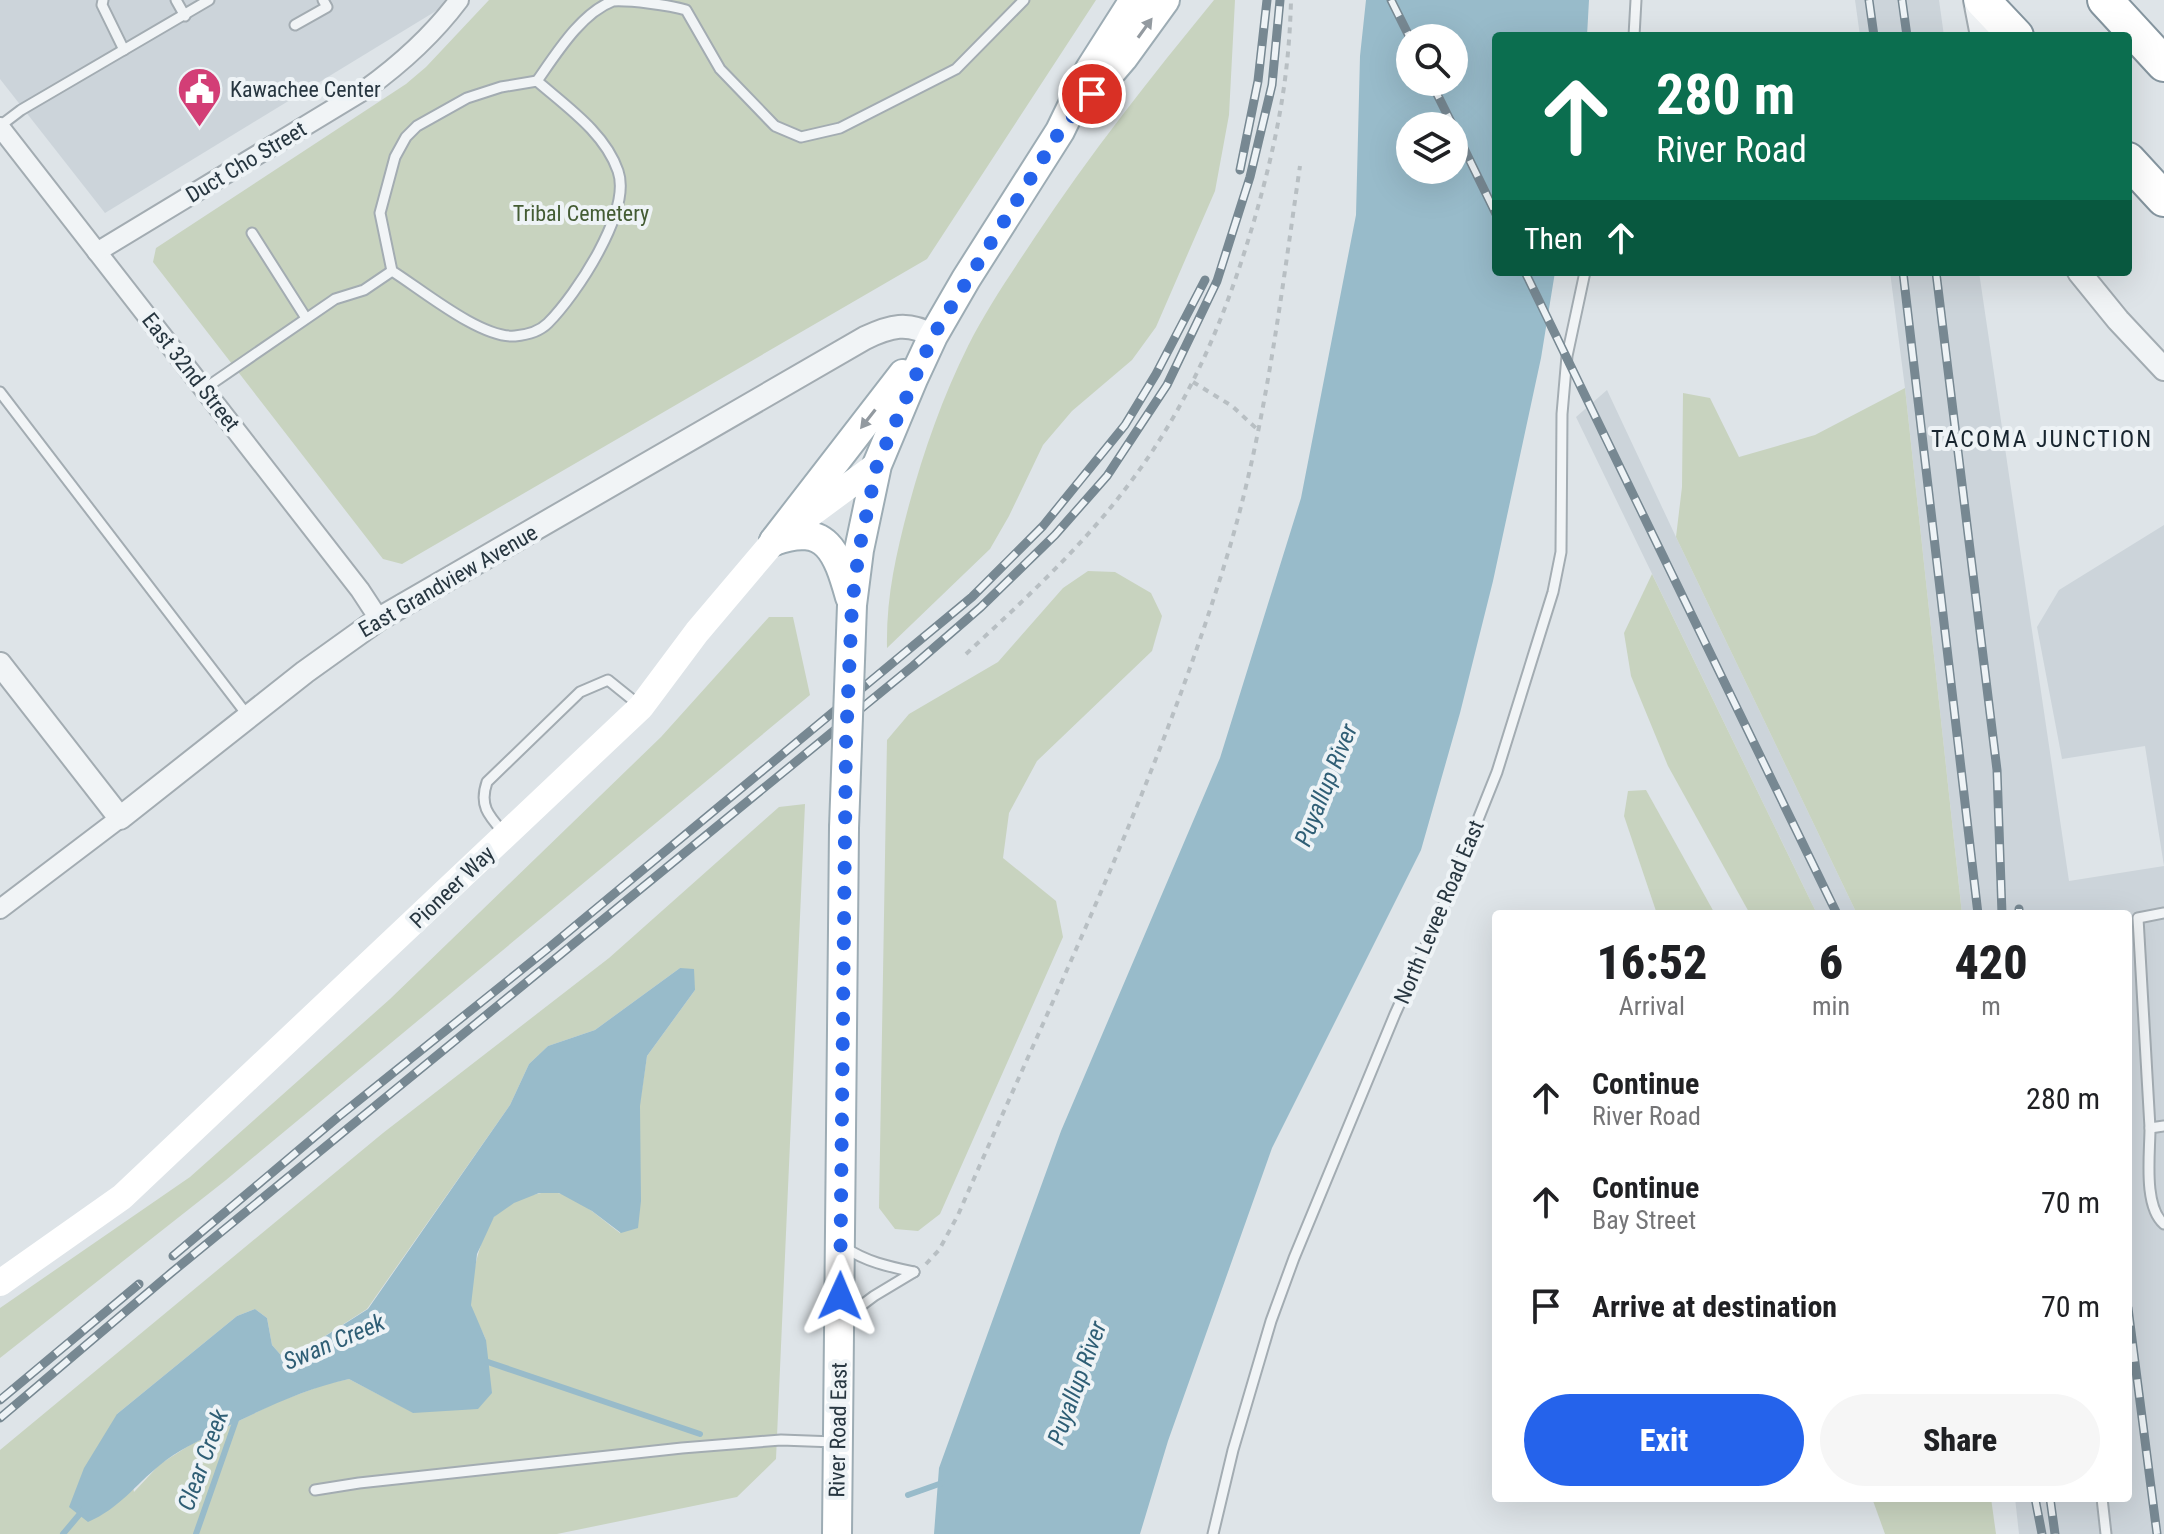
<!DOCTYPE html>
<style>
:root{--surface:#fff;--page:#f6f6f6;--text:#202124;--muted:#757577;--accent:#2563eb}
body{margin:0;font-family:"Roboto Condensed",sans-serif;background:var(--page);color:var(--text);height:100vh;display:flex;flex-direction:column;font-size:30px;white-space:nowrap}
*{box-sizing:border-box;margin:0}
p{font-size:26px;color:var(--muted)}
.icon{flex:none;width:44px;height:44px;fill:none;stroke:currentColor;stroke-width:2;stroke-linecap:round;stroke-linejoin:round}
.map{position:relative;flex:1;overflow:hidden}
.details{position:absolute;left:1492px;top:910px;width:640px;height:592px;display:flex;flex-direction:column;background:var(--surface);border-radius:8px;box-shadow:0 8px 32px #0002}
.details>*{flex:none}
.top-card{position:absolute;left:1492px;top:32px;width:640px;height:244px;border-radius:8px;box-shadow:0 8px 32px #0002;background:#0b6e4f;color:#fff;overflow:hidden}
.buttons{position:absolute;left:1396px;top:24px;display:grid;gap:16px}
.buttons a{display:grid;place-items:center;width:72px;height:72px;border-radius:50%;background:var(--surface);box-shadow:0 8px 32px #0002;font-size:40px}
.pin{position:absolute;display:grid;place-items:center;width:68px;height:68px;color:#fff;margin:-34px;border:4px solid #fff;border-radius:50%;box-shadow:0 2px 8px #0007}
.me{position:absolute;width:88px;margin:-44px;rotate:1deg;stroke-linejoin:round;filter:drop-shadow(0 0 6px #0008)}
.turn{display:flex;align-items:center;gap:28px;height:168px;padding:0 32px;font-size:36px}
.turn .icon{width:104px;height:104px;stroke-width:2.5}
.turn b{display:block;font-size:56px;line-height:68px}
.then{display:flex;align-items:center;height:76px;padding:0 32px;background:#0003;gap:16px;font-size:30px}
.eta{display:flex;justify-content:space-evenly;align-items:center;height:136px;text-align:center}
.eta b{font-size:48px;font-weight:800;line-height:56px}
.cta{display:flex;gap:16px;margin-top:auto;padding:16px 32px}
.cta a{flex:1;height:92px;border-radius:48px;background:var(--accent);color:#fff;font-size:32px;font-weight:800;line-height:92px;text-align:center}
.cta a+a{background:var(--page);color:var(--text)}
ul{padding:0;list-style:none}
li{display:flex;align-items:center;gap:24px;height:104px;padding:0 32px}
li div{flex:1}
li b{display:block;font-size:30px}
li em{font-style:normal}
.map>svg:first-child{display:block}
</style>
<div class="map">
<svg width="2164" height="1534" viewBox="0 0 2164 1534">
<rect width="100%" height="100%" fill="#dee4e8"/>
<!-- built -->
<g fill="#ccd4da">
<path d="M0,0H454L105,213L0,79Z"/>
<path d="M1855,0H1939L1944,36H1860Z"/>
<path d="M1890,272H1979L2069,881L2164,866L2145,746L2062,759L2037,627L2059,590L2164,525V1534H2019L2015,1498H2128V914H1962L1905,388Z"/>
<path d="M1607,390L1676,537L1857,914H1817L1576,417Z"/>
</g>
<!-- green -->
<g fill="#c8d3bf" fill-rule="evenodd">
<path d="M489,0H1096L927,259L402,564L383,559L153,262L156,248L406,84L426,67Z"/>
<path d="M1214,0H1235L1229,115L1215,191L1156,327L1132,360L1072,411L1043,445L1009,516L990,549L887,648C886,597 896,554 909,505C924,450 943,396 968,346C987,308 1012,272 1035,237C1090,154 1151,77 1214,0Z"/>
<path d="M1905,388L1962,914H1857L1676,537L1682,487L1683,393L1710,398L1739,457L1815,435Z"/>
<path d="M1088,571L1115,572L1151,593L1162,616L1152,651L1037,761L1009,813L1003,858L1056,901L1063,937L940,1214L918,1231L895,1229L879,1208L887,740L909,714L998,662L1063,588Z"/>
<path d="M1652,574L1817,914H1750L1668,766L1631,676L1624,633Z"/>
<path d="M769,617H793L810,695L226,1180L0,1358V1308L190,1177L390,999L661,737Z"/>
<path d="M1646,790L1715,914H1657L1624,816L1628,791Z"/>
<path d="M805,804L776,1459L737,1497L557,1534H0V1450L383,1133L609,958L779,807ZM680,968L695,990L647,1056L620,1233C604,1221 578,1197 558,1193C539,1189 508,1202 495,1216C482,1230 468,1286 471,1305C473,1316 482,1329 486,1340L414,1413L349,1379L326,1384L275,1403L190,1445L160,1464L134,1492L117,1414L237,1316L255,1309L267,1318L272,1345L286,1361L367,1309L510,1105L529,1064L548,1046L595,1030Z"/>
<path d="M1872,1498H1991L1996,1534H1885Z"/>
</g>
<!-- water -->
<g fill="#98bbca" fill-rule="evenodd">
<path d="M1366,0H1589L1587,36H1496V272H1555L1541,358L1493,581L1460,713L1421,850L1272,1148L1168,1441L1140,1534H934L939,1468L1061,1131L1220,758L1301,498L1356,215L1360,56ZM1410,38H1454V82H1410ZM1410,126H1454V170H1410Z"/>
<path d="M680,968L694,969L695,990L647,1056L640,1106L641,1201L638,1228L621,1233L592,1211L559,1193H539L514,1203L494,1217L477,1254L471,1305L486,1340L492,1393L478,1409L413,1413L349,1379C303,1389 261,1410 218,1431C199,1441 176,1451 160,1465C134,1486 120,1508 88,1522L69,1507L84,1468L117,1414L237,1316L255,1309L267,1318L272,1345L286,1361L368,1309L510,1105L529,1064L548,1046L595,1030Z"/>
</g>
<g fill="none" stroke-linecap="round" stroke-linejoin="round">
<!-- stream -->
<g stroke="#98bbca" stroke-width="6">
<path d="M482,1360L700,1434"/>
<path d="M908,1495L942,1483"/>
<path d="M63,1534L84,1509"/>
<path d="M196,1534L237,1417"/>
</g>
<defs>
<g id="service">
<path d="M103,0L102,5L124,50"/>
<path d="M176,0L185,16"/>
<path d="M295,25L327,7L323,0"/>
<path d="M1634,36L1636,0"/>
<path d="M537,81C567,107 605,133 618,171C632,211 576,295 548,323C540,331 526,335 515,336C481,339 421,289 392,271L380,213L395,157L406,137L417,126L467,98L501,87Z"/>
<path d="M537,81C556,54 581,13 613,1C630,0 669,5 686,10L720,69L775,126L801,137L840,128L956,69L1024,0"/>
<path d="M0,126L21,110L209,0"/>
<path d="M252,233L306,318"/>
<path d="M204,389L335,299L364,290L392,271"/>
<path d="M0,392L248,716"/>
<path d="M503,832C488,815 479,805 487,782L580,692L608,680L639,705"/>
<path d="M2164,913L2138,918L2150,1128L2164,1126"/>
<path d="M2150,1128C2150,1154 2143,1206 2164,1224"/>
<path d="M846,1248C866,1262 891,1267 914,1272"/>
<path d="M846,1317L874,1296L914,1272"/>
<path d="M315,1490L359,1483L682,1448L781,1440L835,1442"/>
<path d="M2102,1498L2106,1534"/>
<path d="M1213,1534L1233,1450L1271,1321L1294,1258L1395,1014L1439,917L1497,772L1553,592L1561,552L1562,414L1567,356L1585,272"/>
</g>
<g id="minor">
<path d="M0,127L360,590L379,619"/>
<path d="M97,252L366,89C402,63 432,36 459,0"/>
<path d="M0,909L120,818"/>
</g>
<g id="tertiary">
<path d="M1975,0L1982,36"/>
<path d="M2079,272L2118,320L2164,369"/>
<path d="M0,664L120,818L305,672L379,619L865,338C890,326 908,321 933,336"/>
</g>
<g id="primary">
<path d="M1087,100L1123,58L1165,0"/>
<path d="M774,541L903,374"/>
<path d="M774,541C827,522 837,552 850,597"/>
<path d="M852,605L859,550L877,465L913,379L933,336L966,279L1060,131L1090,69L1134,0"/>
<path d="M837,1534L844,828"/>
</g>
<g id="motorway">
<path d="M1982,0L2016,36"/>
<path d="M2105,0L2164,64"/>
<path d="M2128,160L2164,199"/>
</g>
</defs>
<!-- service casing -->
<use href="#service" stroke="#a3acb2" stroke-width="13"/>
<!-- minor casing -->
<use href="#minor" stroke="#a3acb2" stroke-width="22"/>
<!-- tertiary casing -->
<use href="#tertiary" stroke="#a3acb2" stroke-width="26"/>
<!-- primary casing -->
<use href="#primary" stroke="#9dacb4" stroke-width="32"/>
<!-- motorway casing -->
<use href="#motorway" stroke="#85959f" stroke-width="38"/>
<!-- path -->
<g stroke="#b8bfc3" stroke-width="4" stroke-dasharray="6 6" stroke-linecap="butt">
<path d="M1193,382L1232,406L1258,430"/>
<path d="M966,654C1023,601 1080,549 1126,488C1189,406 1225,319 1254,221C1276,144 1289,81 1291,0"/>
<path d="M926,1264L939,1250L958,1215C1053,997 1159,781 1228,553C1266,427 1281,295 1300,166"/>
</g>
<!-- service -->
<use href="#service" stroke="#f1f4f6" stroke-width="9"/>
<!-- minor -->
<use href="#minor" stroke="#f1f4f6" stroke-width="18"/>
<!-- tertiary -->
<use href="#tertiary" stroke="#f1f4f6" stroke-width="22"/>
<!-- secondary -->
<path stroke="#fff" stroke-width="26" d="M0,1283L122,1197L641,707L697,632L774,541L877,465"/>
<!-- primary -->
<use href="#primary" stroke="#fff" stroke-width="28"/>
<!-- motorway -->
<use href="#motorway" stroke="#fff" stroke-width="34"/>
<defs>
<g id="rail">
<path d="M1391,0L1410,38"/>
<path d="M1869,0L1874,36"/>
<path d="M1902,0L1907,36"/>
<path d="M1431,82L1453,126"/>
<path d="M1454,128L1496,214"/>
<path d="M1240,170L1258,81L1267,0"/>
<path d="M1525,272L1837,914"/>
<path d="M1903,272L1978,914"/>
<path d="M1936,272L1997,770L2002,914"/>
<path d="M2019,909V914"/>
<path d="M173,1256L338,1117L551,946L972,597L1043,526L1125,425L1156,374L1205,280"/>
<path d="M2128,1308L2157,1534"/>
<path d="M0,1400L139,1284"/>
<path d="M0,1418L171,1273L913,666L981,607L1055,535L1107,476L1167,385L1217,281L1250,177L1272,85L1280,0"/>
<path d="M2035,1498L2042,1534"/>
<path d="M2050,1498L2055,1534"/>
</g>
</defs>
<!-- rail casing -->
<use href="#rail" stroke="#778892" stroke-width="9"/>
<!-- rail -->
<use href="#rail" stroke="#eef3f6" stroke-width="6" stroke-dasharray="18" stroke-linecap="butt"/>
<defs>
<path id="primary-bridge" d="M844,828L852,605"/>
</defs>
<!-- primary-bridge casing -->
<use href="#primary-bridge" stroke="#9dacb4" stroke-width="32" stroke-linecap="butt"/>
<!-- primary-bridge -->
<use href="#primary-bridge" stroke="#fff" stroke-width="28"/>
</g>
<!-- one-way arrows -->
<defs><path id="oneway-solid" d="M-6-.8H1V-3.2L6.5 0L1 3.2V.8H-6Z" transform="scale(2)"/></defs>
<g fill="#939aa0">
<use href="#oneway-solid" transform="translate(1145 28) rotate(-54)"/>
<use href="#oneway-solid" transform="translate(868 419) rotate(128)"/>
</g>
<g fill="none" stroke-linecap="round" stroke-linejoin="round">
<!-- route -->
<path stroke="#2563eb" stroke-width="14" stroke-dasharray="0 25.2" d="M840,1296L846,742L852,605L859,550L877,465L933,336L1060,131L1092,94"/>
</g>
<!-- icons -->
<defs>
<symbol id="civic-pin" viewBox="-11 -11 22 30"><path d="M0 17L-7.5 6A9.5 9.5 0 1 1 7.5 6Z" fill="#d33e76" stroke="#eef3f6"/><path d="M-.6-6.5H3V-4.5H.6V-3L4-1V1h2V6H-6V1h2V-1L-.6-3ZM-1.2 2.5V6h2.4V2.5Z" fill="#fff"/></symbol>
</defs>
<g fill-rule="evenodd">
<use href="#civic-pin" x="174" y="64" width="51" height="69"/>
</g>
<g text-anchor="middle" dominant-baseline="central" stroke-width="8" stroke-linejoin="round" paint-order="stroke">
<!-- poi labels -->
<g font-size="22" fill="#273640" stroke="#eef3f6" text-anchor="start">
<text x="230" y="89">Kawachee Center</text>
</g>
<!-- street labels -->
<g font-size="22" fill="#273640" stroke="#eef3f6">
<text transform="translate(246 162) rotate(-31)">Duct Cho Street</text>
<text transform="translate(191 372) rotate(52)">East 32nd Street</text>
<text transform="translate(448 581) rotate(-30)">East Grandview Avenue</text>
<text transform="translate(452 887) rotate(-44)">Pioneer Way</text>
<text transform="translate(1439 912) rotate(-67)">North Levee Road East</text>
<text transform="translate(838 1430) rotate(-89)">River Road East</text>
</g>
<!-- park labels -->
<g font-size="22" fill="#445c34" stroke="#eef3f6">
<text x="581" y="213">Tribal Cemetery</text>
</g>
<!-- neighbourhood labels -->
<g font-size="24" letter-spacing="2" fill="#192630" stroke="#eef3f6">
<text x="2042" y="439">TACOMA JUNCTION</text>
</g>
<!-- water labels -->
<g font-size="24" font-style="italic" fill="#2f5e75" stroke="#eef3f6">
<text transform="translate(1326 785) rotate(-68)">Puyallup River</text>
<text transform="translate(334 1342) rotate(-23)">Swan Creek</text>
<text transform="translate(1077 1383) rotate(-70)">Puyallup River</text>
<text transform="translate(203 1460) rotate(-70)">Clear Creek</text>
</g>
</g>
</svg>
<div class="buttons">
<a><svg class="icon" aria-label="search" viewBox="0 0 24 24"><circle cx="10" cy="10" r="6"/><path d="M15 15l6 6"/></svg></a>
<a><svg class="icon" aria-label="layers" viewBox="0 0 24 24"><path d="M12 4l9 5-9 5-9-5zM3 14l9 5 9-5"/></svg></a>
</div>
<div class="pin" style="left:1092px;top:94px;background:#d93025"><svg class="icon" aria-label="arrive" viewBox="0 0 24 24"><path d="M6 21V4h12l-3 4 3 4H6"/></svg></div>
<svg class="me" style="left:840px;top:1296px" viewBox="-20 -20 40 40"><path d="M0-17L14 15 0 8-14 15z" fill="#2563eb" stroke="#fff" stroke-width="4"/></svg>
<div class="top-card">
<div class="turn"><svg class="icon" aria-label="ahead" viewBox="0 0 24 24"><path d="M12 20V5M6 11l6-6 6 6"/></svg><div><b>280 m</b>River Road</div></div>
<div class="then">Then<svg class="icon" aria-label="ahead" viewBox="0 0 24 24"><path d="M12 20V5M6 11l6-6 6 6"/></svg></div>
</div>
<section class="details">
<div class="eta">
<div><b>16:52</b><p>Arrival</p></div>
<div><b>6</b><p>min</p></div>
<div><b>420</b><p>m</p></div>
</div>
<ul>
<li><svg class="icon" aria-label="ahead" viewBox="0 0 24 24"><path d="M12 20V5M6 11l6-6 6 6"/></svg><div><b>Continue</b><p>River Road</p></div><em>280 m</em></li>
<li><svg class="icon" aria-label="ahead" viewBox="0 0 24 24"><path d="M12 20V5M6 11l6-6 6 6"/></svg><div><b>Continue</b><p>Bay Street</p></div><em>70 m</em></li>
<li><svg class="icon" aria-label="arrive" viewBox="0 0 24 24"><path d="M6 21V4h12l-3 4 3 4H6"/></svg><div><b>Arrive at destination</b></div><em>70 m</em></li>
</ul>
<div class="cta"><a>Exit</a><a>Share</a></div>
</section>
</div>
